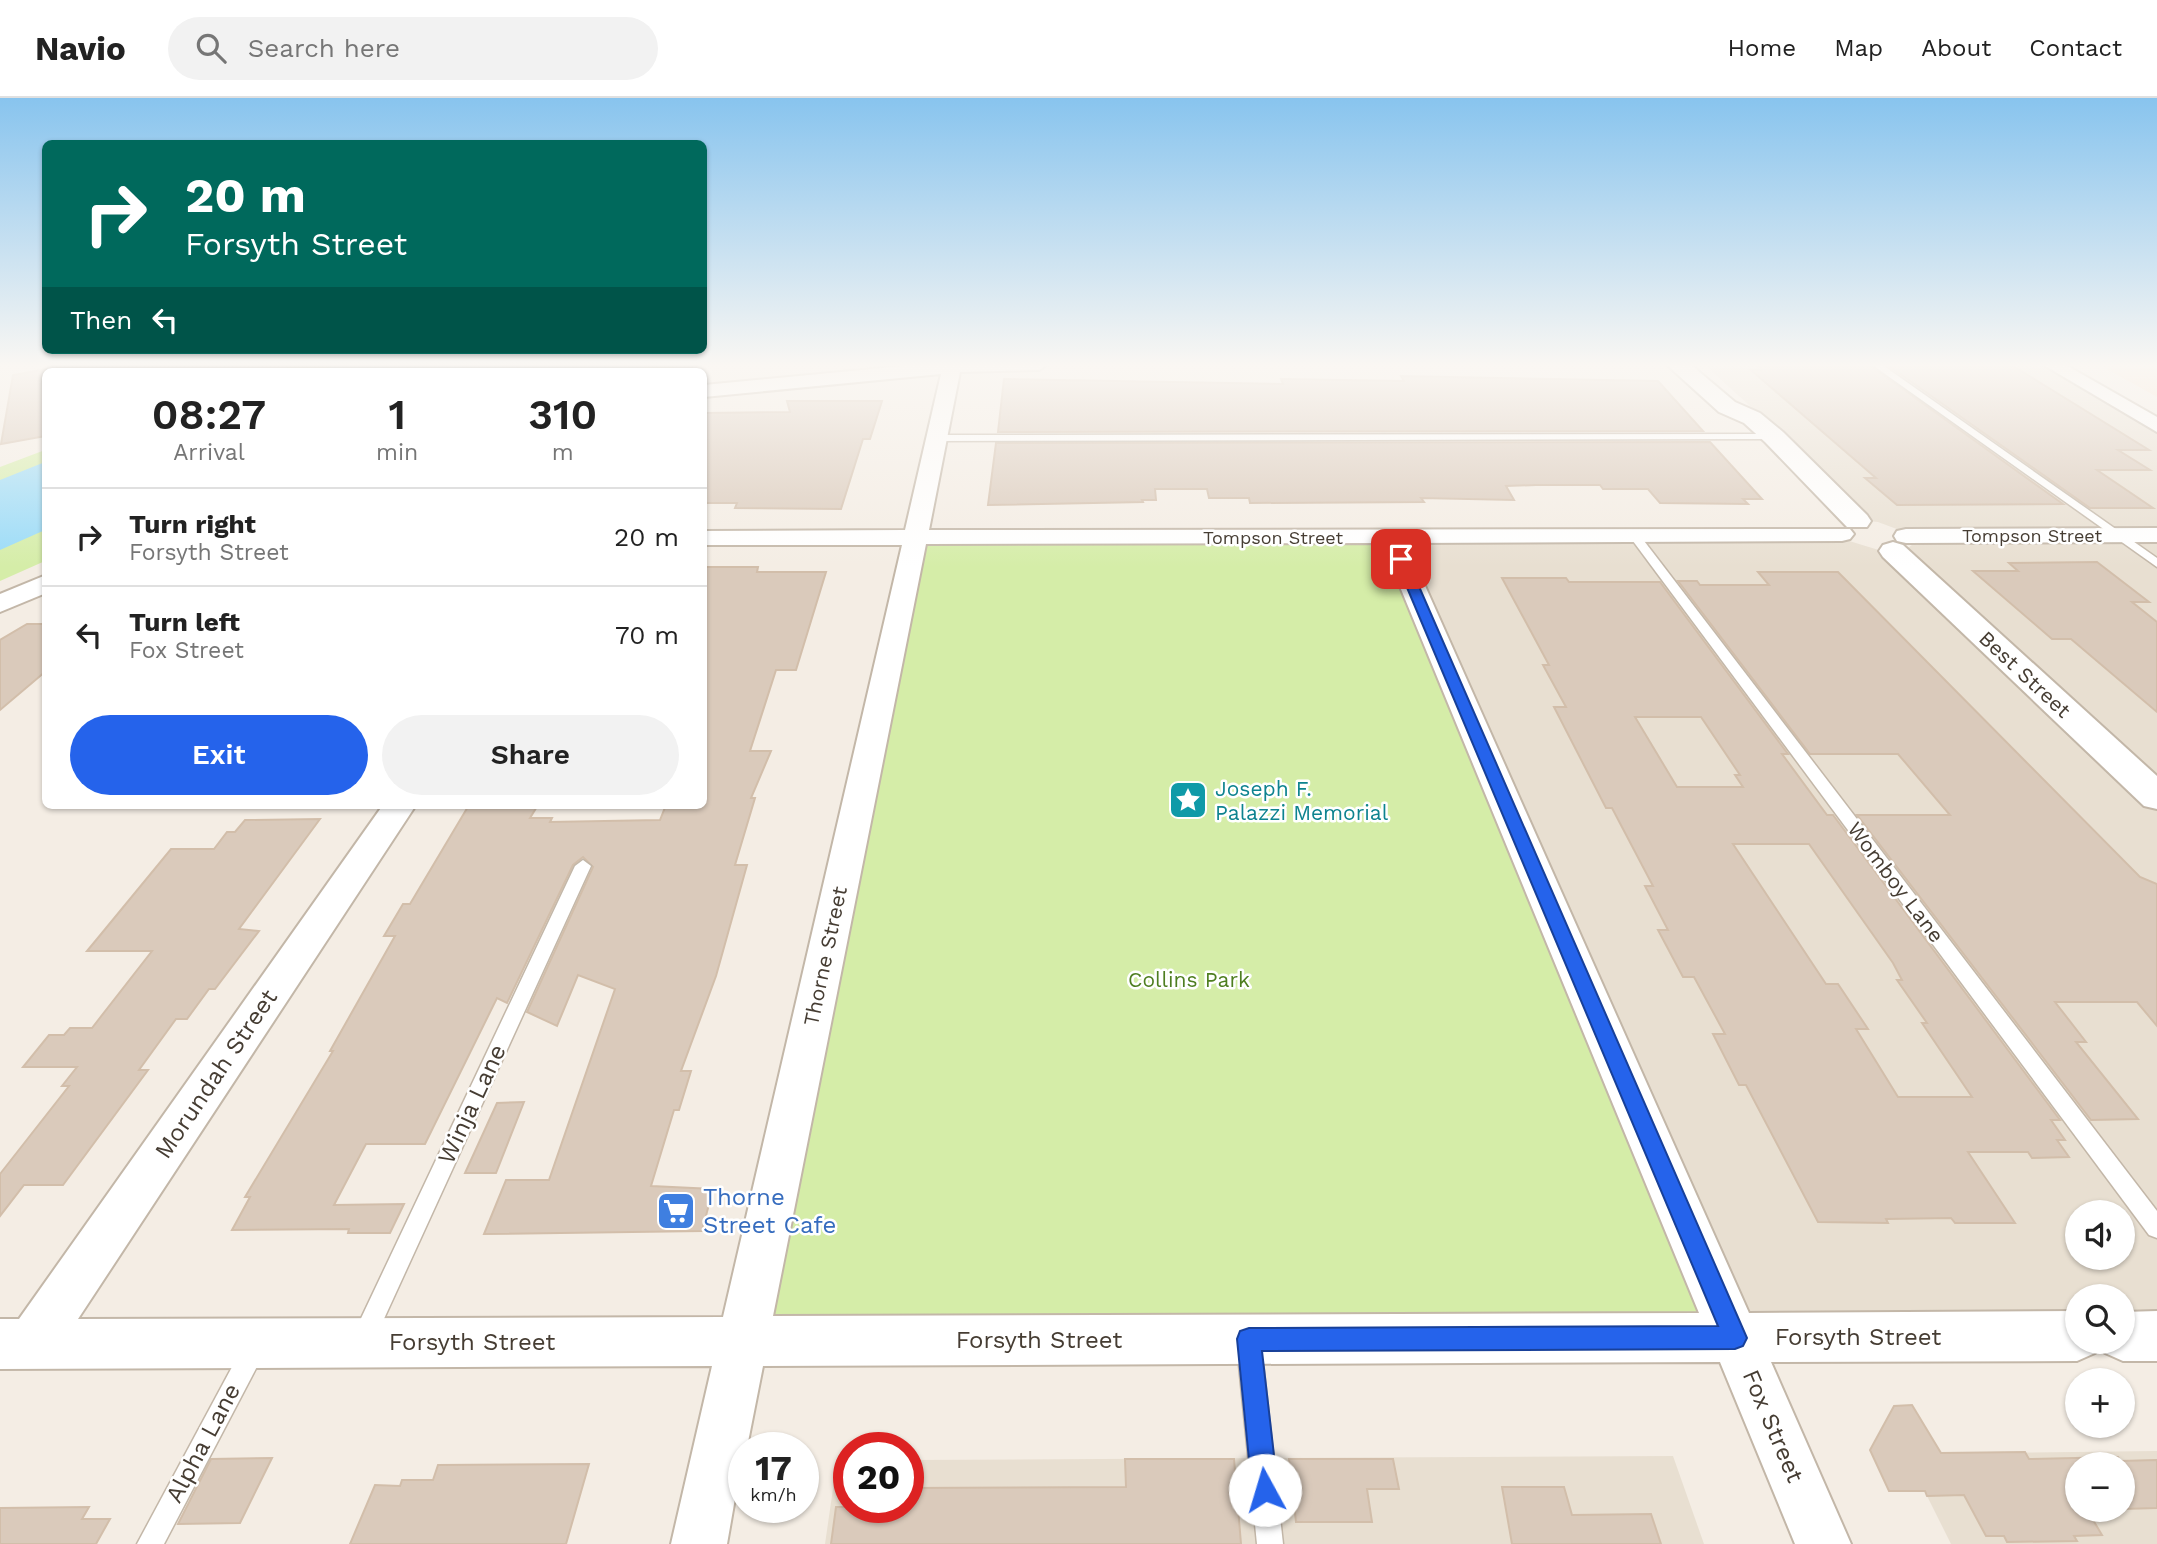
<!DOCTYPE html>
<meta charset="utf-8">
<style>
:root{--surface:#fff;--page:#f2f2f2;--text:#222;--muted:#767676;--line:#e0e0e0;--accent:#2563eb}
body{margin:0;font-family:"Work Sans",sans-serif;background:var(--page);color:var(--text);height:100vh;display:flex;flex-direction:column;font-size:26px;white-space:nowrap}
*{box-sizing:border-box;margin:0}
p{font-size:23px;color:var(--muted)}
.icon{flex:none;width:38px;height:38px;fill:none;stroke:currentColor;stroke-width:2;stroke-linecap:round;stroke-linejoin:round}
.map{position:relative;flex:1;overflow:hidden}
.panel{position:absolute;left:42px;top:270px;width:665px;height:441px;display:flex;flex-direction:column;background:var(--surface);border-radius:10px;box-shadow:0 2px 5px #0004}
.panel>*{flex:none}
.hud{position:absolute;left:42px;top:42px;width:665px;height:214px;border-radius:10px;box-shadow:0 2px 5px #0004;background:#00695c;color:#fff;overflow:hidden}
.buttons{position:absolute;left:2065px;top:1102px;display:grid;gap:14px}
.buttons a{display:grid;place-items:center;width:70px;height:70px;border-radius:50%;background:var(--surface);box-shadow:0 2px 5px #0004;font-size:35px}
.speed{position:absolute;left:728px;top:1334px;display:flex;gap:14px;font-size:35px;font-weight:700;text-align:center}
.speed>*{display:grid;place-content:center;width:91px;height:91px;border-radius:50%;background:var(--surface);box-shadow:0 2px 5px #0004;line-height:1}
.speed small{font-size:18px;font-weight:400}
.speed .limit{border:10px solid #d22;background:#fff;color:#111}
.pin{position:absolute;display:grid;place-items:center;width:60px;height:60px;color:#fff;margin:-30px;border-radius:14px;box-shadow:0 4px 10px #0006}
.me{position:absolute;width:77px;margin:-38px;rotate:354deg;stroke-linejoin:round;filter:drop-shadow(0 0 5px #0008)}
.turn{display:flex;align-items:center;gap:24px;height:147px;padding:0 28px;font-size:32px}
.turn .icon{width:91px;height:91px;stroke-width:2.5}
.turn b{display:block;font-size:49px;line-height:60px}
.then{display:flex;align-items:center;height:66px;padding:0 28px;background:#0003;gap:14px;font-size:26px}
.eta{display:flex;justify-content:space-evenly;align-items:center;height:119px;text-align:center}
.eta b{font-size:42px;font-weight:600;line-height:49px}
.cta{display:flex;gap:14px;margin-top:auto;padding:14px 28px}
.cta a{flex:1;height:80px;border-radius:42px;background:var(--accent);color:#fff;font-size:28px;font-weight:600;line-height:80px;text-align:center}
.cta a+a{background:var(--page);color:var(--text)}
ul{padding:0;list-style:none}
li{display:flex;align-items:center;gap:21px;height:98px;padding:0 28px;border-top:2px solid var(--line)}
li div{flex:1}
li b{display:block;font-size:26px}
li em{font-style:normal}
header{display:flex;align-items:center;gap:42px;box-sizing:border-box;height:98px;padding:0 35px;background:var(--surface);border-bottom:2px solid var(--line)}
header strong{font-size:33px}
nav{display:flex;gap:38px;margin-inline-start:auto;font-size:24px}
.search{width:490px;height:63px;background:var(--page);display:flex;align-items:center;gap:18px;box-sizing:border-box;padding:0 24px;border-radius:38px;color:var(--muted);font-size:26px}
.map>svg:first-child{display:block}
</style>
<header>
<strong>Navio</strong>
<div class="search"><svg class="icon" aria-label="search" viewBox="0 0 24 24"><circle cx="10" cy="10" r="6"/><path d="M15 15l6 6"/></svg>Search here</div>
<nav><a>Home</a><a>Map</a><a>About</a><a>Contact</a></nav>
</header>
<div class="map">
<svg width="2157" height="1446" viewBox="0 0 2157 1446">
<rect width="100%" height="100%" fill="#f4ede4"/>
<!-- residential -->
<g fill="#e8dfd1" fill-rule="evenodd">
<path d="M1704,266H2047L2157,330V435L1902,433L1878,424L1859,422L1756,320L1751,309Z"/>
<path d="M2157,439V695L1904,453L1916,444Z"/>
<path d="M1395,440L1846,442L1882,453L2157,703V1227H2123V1199H2077V1228L1744,1231ZM2077,1115H2123V1160H2077Z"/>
<path d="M2157,1353V1446H1951L1906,1356ZM2077,1367H2123V1412H2077Z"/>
<path d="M1673,1358L1704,1446H825L837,1363H849V1409H908V1362Z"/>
</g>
<!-- commercial -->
<path fill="#f8e1cc" d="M2098,266H2157V299Z"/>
<!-- green -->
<g fill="#d5eda8">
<path d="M301,266H694L676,268L672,273H273Z"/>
<path d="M45,352V463L0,483V369Z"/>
<path d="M1391,438L1735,1240L743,1244L915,440Z"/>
</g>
<!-- water -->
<g fill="#99dbf8">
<path d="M342,266H655L631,273H315Z"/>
<path d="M45,364V432L0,452V382Z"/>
</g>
<!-- building -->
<g fill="#dacabb" stroke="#d2beaa" stroke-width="2" fill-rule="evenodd">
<path d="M1764,266H1868L2063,406L1897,407L1865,380H1876L1751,272H1762L1759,268H1767Z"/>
<path d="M1886,266H2010L2149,352H2118L2150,372H2097L2153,410H2090Z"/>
<path d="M46,271V338L1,346L13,277Z"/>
<path d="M1401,278L1658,283L1703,333L998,334L1004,281L1283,286L1281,281L1404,283Z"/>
<path d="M787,303H882L870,341H863L841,411L735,410L737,405H704V315L790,314Z"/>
<path d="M1710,344L1762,401H1743L1748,406L1660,405L1648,391H1603L1600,387H1536L1506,388L1514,402L1421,400L1424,404L1250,405L1249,400H1209L1207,391H1155L1156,402H1142L1143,404L988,407L996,345Z"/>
<path d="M2097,464L2149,504H2132L2157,524V614L2071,541H2052L1973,473H2018L2009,465Z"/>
<path d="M704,469H758L757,474H826L796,572H776L750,653H771L751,700H755L735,767H747L716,878L681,973H691L679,1012H674L651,1088L713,1091L702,1133L484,1136L506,1082H549L615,891L578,877L557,928L527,914L593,769L583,759L573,767L507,905L497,900L425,1046H366L334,1107L404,1106L390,1135H348L349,1131L232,1132L250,1099H245L333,953H330L395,838H384L403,806H410L469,707H538L530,720H552L550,724L660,722L666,707H704Z"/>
<path d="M1758,474H1838L2140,779L2157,786V928L2137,904H2055L2086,944H2076L2138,1021L2091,1022L1857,717H1950L1898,656H1810L1678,483H1697L1700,487H1769Z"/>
<path d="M1502,480H1566L1569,484H1660L1788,656H1782L1827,717H1833L2060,1022H2051L2065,1042H2057L2069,1059L2032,1060L2028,1054H1968L2015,1125H1955L1951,1120L1886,1121L1888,1125L1818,1124L1746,987H1739L1713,936H1725L1694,879H1683L1658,832H1668L1645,788H1653L1612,710H1606L1554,609H1566L1543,567H1549ZM1635,619H1701L1740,677H1735L1743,689H1677ZM1733,746H1809L1893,865L1902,882H1897L1927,925H1922L1972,999H1898L1856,931H1868L1838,886H1826Z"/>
<path d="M27,526H46V573L0,612V542Z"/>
<path d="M320,721L239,831L259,833L215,891H209L187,921H176L139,972H148L63,1087H24L0,1118V1076L69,988H62L77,969H23L49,937H64L70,930H92L152,853H87L97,841L171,751H214L227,734H235L245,722Z"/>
<path d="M524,1004L496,1075H465L497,1005Z"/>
<path d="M1912,1307L1941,1355L2025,1354L2029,1361L2118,1359L2120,1363L2157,1362V1410L2123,1411V1367H2077V1412H2087L2102,1437L2074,1438L2077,1443L2007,1444L2004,1438H1986L1964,1397L1927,1398L1925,1393H1889L1870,1352L1894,1308Z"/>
<path d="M272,1360L240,1425L178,1426L211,1361Z"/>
<path d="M1125,1361H1234L1241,1446H831L836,1409H908V1390L1126,1389Z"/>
<path d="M1289,1361H1393L1399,1391H1367L1372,1424H1296Z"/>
<path d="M589,1366L566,1446H350L375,1387L400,1388L402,1382H433L438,1367Z"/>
<path d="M1502,1389H1564L1572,1417L1651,1416L1661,1446H1512Z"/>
<path d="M89,1409L82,1421H110L96,1446H0V1410Z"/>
</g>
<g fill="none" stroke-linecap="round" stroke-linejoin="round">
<defs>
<g id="service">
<path d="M1871,266H1881L2157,460V469Z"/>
<path d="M1774,336L1777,337V341L936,343L931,340L936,337Z"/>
<path d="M1634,434L1638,435L2157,1113V1140L2149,1137L1630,439V435Z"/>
<path d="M583,762L591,768L372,1247L364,1251L356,1247L352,1239L356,1231L575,768Z"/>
<path d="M1249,1235L1257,1239L1261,1247L1283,1446H1257L1237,1247L1241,1239Z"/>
<path d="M254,1239L262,1243L266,1251L262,1259L164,1446H137L246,1243Z"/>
</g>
<g id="minor">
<path d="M924,266H1048L1039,272L960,274L929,432L1850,431L1854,436L1850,441L1842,443L1406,445L1749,1215L2077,1213V1244H2099L2095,1255L2077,1263L1771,1264L1851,1446H1795L1720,1264L763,1268L747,1349H744L727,1446H671L712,1268L0,1271V1221H19L383,707H416L78,1221L723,1219L902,447H704V433L905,432L941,276L704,299V287ZM1382,445L1699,1215L773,1218L926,446Z"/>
<path d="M2042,266H2064L2157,319V334Z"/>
<path d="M2157,430V444L1906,445L1897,443L1894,438L1897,433L1906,431Z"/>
<path d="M46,477V495L0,514V496Z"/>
<path d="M2157,1213V1263H2123L2105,1255L2101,1244H2123V1214Z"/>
</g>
<g id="tertiary">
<path d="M1666,266H1690L1735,304L1760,315L1783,334L1867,417L1871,423L1867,429H1847L1765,344L1744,325L1719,314Z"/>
<path d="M1893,444L1903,447L2157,678V711L2144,708L1883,459L1879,453L1883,447Z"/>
</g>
</defs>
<!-- service casing -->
<use href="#service" stroke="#c3b7a8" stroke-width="3"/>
<!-- minor casing -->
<use href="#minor" stroke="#c3b7a8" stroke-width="4"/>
<!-- tertiary casing -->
<use href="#tertiary" stroke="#c3b7a8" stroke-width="4"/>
<!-- service -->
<use href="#service" fill="#fff" fill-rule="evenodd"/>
<!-- minor -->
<use href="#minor" fill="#fff" fill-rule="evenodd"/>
<!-- tertiary -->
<use href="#tertiary" fill="#fff" fill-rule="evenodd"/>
</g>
<!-- sky -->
<linearGradient id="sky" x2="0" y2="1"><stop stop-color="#88c4ee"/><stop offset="0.57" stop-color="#faf7f3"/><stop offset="1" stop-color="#faf7f3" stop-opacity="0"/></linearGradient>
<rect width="2157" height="469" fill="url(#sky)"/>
<!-- route -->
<path fill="#2563eb" stroke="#184099" stroke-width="2" d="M1401,457L1407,461L1747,1240L1743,1248L1735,1251L1262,1253L1278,1392L1274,1401L1265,1405L1255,1401L1252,1392L1237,1241L1240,1233L1249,1230L1718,1228L1395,461Z"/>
<!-- icons -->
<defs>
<symbol id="sight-square" viewBox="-11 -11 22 22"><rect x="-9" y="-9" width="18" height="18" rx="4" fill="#0f9aa8" stroke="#fff"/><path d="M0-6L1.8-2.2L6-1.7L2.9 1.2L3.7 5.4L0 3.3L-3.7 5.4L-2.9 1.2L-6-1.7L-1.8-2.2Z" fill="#fff"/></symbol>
<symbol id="supermarket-square" viewBox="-11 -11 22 22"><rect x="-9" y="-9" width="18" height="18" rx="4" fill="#3f7fe0" stroke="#fff"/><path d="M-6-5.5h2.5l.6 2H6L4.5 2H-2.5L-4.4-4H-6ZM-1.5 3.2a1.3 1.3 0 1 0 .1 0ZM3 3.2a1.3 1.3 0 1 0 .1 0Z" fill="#fff"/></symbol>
</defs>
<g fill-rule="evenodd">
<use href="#sight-square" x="1166" y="680" width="44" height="44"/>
<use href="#supermarket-square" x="654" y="1091" width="44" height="44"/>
</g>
<g text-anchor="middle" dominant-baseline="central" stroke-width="5" stroke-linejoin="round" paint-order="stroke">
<!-- far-street labels -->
<g font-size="18" fill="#463d33" stroke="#fff">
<text x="2032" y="437">Tompson Street</text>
<text x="1273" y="439">Tompson Street</text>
</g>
<!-- street labels -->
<g font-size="21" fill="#463d33" stroke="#fff">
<text transform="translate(2025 576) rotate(43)">Best Street</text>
<text transform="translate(1896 784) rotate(53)">Womboy Lane</text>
<text transform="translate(825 858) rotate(-78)">Thorne Street</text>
</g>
<!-- culture labels -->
<g font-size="21" fill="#0d838f" stroke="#fff" text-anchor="start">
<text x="1215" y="690">Joseph F.<tspan x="1215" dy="24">Palazzi Memorial</tspan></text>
</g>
<!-- park labels -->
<g font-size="21" fill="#4e7e20" stroke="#fff">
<text x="1189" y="881">Collins Park</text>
</g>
<!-- near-street labels -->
<g font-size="24" fill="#463d33" stroke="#fff">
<text transform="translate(216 976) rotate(-56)">Morundah Street</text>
<text transform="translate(472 1006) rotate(-65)">Winja Lane</text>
<text x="1858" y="1239">Forsyth Street</text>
<text x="1039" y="1242">Forsyth Street</text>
<text x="472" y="1244">Forsyth Street</text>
<text transform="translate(1773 1328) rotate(67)">Fox Street</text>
<text transform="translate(203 1345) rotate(-62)">Alpha Lane</text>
</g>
<!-- near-shop labels -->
<g font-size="24" fill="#366cbe" stroke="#fff" text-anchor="start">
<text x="703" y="1099">Thorne<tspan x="703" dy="28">Street Cafe</tspan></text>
</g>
</g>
</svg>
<div class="buttons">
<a><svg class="icon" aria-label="sound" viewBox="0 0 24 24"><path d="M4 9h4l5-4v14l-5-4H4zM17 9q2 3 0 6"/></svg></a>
<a><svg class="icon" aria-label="search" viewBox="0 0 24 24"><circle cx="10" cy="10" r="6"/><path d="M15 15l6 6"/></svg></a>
<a>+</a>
<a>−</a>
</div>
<div class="speed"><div>17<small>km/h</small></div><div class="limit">20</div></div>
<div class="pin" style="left:1401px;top:461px;background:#d93025"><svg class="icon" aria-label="arrive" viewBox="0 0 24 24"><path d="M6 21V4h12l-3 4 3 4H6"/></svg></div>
<svg class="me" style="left:1265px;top:1392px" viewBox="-20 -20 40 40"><circle r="19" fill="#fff"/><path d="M0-13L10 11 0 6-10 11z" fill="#2563eb"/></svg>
<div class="hud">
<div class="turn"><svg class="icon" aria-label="right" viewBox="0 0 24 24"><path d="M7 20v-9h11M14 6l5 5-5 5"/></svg><div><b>20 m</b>Forsyth Street</div></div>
<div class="then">Then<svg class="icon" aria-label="left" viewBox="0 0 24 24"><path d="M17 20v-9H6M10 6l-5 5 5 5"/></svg></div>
</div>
<section class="panel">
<div class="eta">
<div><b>08:27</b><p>Arrival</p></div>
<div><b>1</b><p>min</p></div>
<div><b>310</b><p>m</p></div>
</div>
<ul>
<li><svg class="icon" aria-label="right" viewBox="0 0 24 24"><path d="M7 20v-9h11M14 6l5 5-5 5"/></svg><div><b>Turn right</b><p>Forsyth Street</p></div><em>20 m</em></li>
<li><svg class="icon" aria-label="left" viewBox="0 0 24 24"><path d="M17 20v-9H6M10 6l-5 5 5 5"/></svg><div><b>Turn left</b><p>Fox Street</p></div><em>70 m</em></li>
</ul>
<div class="cta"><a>Exit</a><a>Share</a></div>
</section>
</div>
